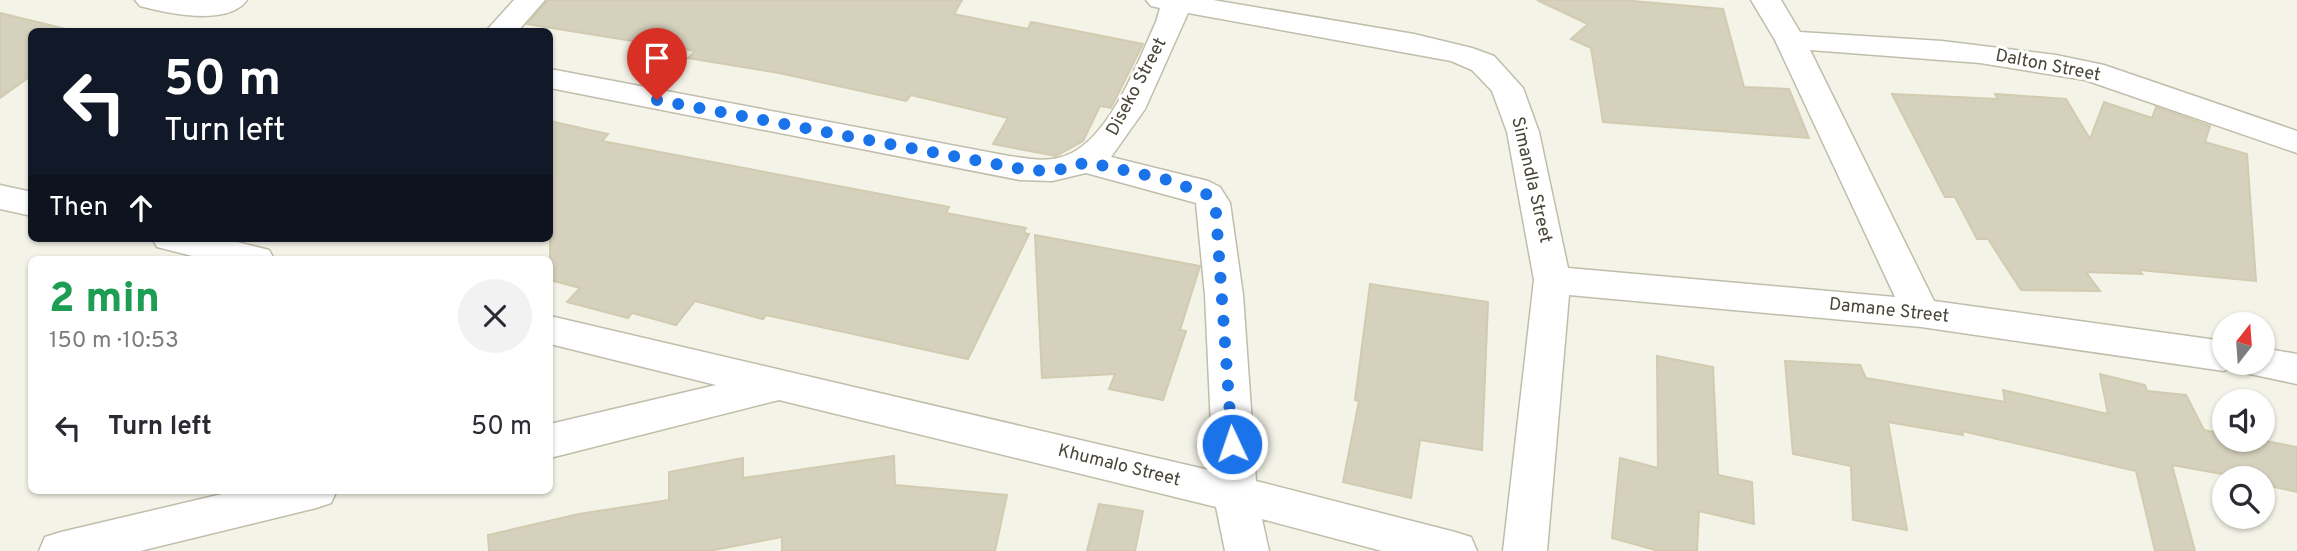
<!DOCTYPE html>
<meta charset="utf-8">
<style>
:root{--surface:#fff;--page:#f2f2f3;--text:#2b2b33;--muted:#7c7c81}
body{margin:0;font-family:Overpass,sans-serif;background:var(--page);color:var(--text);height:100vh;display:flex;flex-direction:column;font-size:26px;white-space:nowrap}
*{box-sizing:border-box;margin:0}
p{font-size:23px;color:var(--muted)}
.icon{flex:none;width:38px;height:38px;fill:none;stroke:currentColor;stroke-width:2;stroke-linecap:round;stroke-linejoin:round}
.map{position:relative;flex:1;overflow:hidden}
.panel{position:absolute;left:28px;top:256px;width:525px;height:238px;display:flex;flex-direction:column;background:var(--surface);border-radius:10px;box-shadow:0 2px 5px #0004}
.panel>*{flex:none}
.guide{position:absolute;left:28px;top:28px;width:525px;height:214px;border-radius:10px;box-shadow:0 2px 5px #0004;background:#111827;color:#fff;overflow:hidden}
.needle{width:46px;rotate:17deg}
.controls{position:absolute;left:2212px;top:312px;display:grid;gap:14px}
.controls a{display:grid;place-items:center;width:63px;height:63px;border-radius:50%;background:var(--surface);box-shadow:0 2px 5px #0004;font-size:35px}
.pin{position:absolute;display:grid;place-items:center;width:60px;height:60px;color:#fff;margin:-72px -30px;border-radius:50% 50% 50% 0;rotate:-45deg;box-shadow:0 0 7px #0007}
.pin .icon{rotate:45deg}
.me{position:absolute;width:77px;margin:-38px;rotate:357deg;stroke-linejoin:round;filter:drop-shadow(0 0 5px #0008)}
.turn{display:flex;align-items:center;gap:24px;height:147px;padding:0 21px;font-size:32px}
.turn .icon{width:91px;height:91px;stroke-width:2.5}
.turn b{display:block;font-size:49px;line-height:60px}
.then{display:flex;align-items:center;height:66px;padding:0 21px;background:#0003;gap:14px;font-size:26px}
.round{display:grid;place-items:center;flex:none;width:74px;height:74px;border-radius:37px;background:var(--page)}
.headline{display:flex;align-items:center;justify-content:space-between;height:119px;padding:0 21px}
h1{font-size:42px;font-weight:800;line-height:52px;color:#1e9e55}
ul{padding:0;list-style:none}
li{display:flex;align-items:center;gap:21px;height:105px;padding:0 21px}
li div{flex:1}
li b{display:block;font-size:26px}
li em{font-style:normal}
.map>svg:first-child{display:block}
</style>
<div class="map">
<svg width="2297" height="551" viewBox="0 0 2297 551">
<rect width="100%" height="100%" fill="#f4f3e8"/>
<!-- building -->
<g fill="#d6d1bd" stroke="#d1cbb0" stroke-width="2">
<path d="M548,0H962L954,14L1028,29L1031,22L1143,44L1111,108L1100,106L1083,141L1056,156L993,144L1008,118L911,95L906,101L779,73L688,58L695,51L527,24Z"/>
<path d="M1537,0H1622L1723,9L1744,87L1789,89L1809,138L1603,122L1591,48L1571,39L1588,24Z"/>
<path d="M0,13L78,32H32V75L0,98Z"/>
<path d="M1892,94L1998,99L1995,94L2066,99L2090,139L2104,102L2152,118L2156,107L2210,126L2205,142L2247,154L2256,281L2139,270L2142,274L2086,272L2100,291L2021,290L1988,239H1977L1955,197H1945Z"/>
<path d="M550,121L608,134L602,141L949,207L946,213L1026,228L1024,233L1029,234L968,359L766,315L763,319L695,301L676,325L632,313L628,318L567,302L580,288L550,280Z"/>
<path d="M1035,235L1200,266L1180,330L1186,331L1163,400L1109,389L1115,374L1042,378Z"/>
<path d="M1370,284L1488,302L1482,450L1420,440L1411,498L1343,482L1359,401L1355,400Z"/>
<path d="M1657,356L1713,367L1718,475L1752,482L1754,524L1699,511L1697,551H1659L1612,538L1620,458L1658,468Z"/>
<path d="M1785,361L1860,365L1866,378L2005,402L2003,390L2108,414L2100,374L2145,385L2147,391L2186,395L2204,430L2224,434V439H2255L2297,447V492L2265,485L2263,478H2244L2172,465L2195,551H2155L2136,471L1962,431L1963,435L1888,422L1907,530L1853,520L1851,466L1793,454Z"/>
<path d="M894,456L895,485L1007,495L995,551H782V537L709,551H489L488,535L579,514L669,500V472L743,458V478Z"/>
<path d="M1099,504L1143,511L1135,551H1087Z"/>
</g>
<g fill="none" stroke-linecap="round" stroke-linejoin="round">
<defs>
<g id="street">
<path d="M135,0H247C228,27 166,13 140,6Z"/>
<path d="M514,0H545L517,32H485Z"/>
<path d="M1146,0H1213L1414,34L1472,48L1494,56L1523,88L1539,132L1568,268L1895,297L1775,40L1751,0H1781L1800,32L1942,41L2056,55L2104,65L2297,131V153L2085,80L1980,63L1810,50L1934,301L2224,341V362H2263V348L2297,354V384L2245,373L2240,363L2224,371L1921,327L1569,295L1547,551H1503L1534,280L1507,132L1492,91L1472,70L1451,61L1188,13L1145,109L1111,157L1208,181L1220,187L1230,203L1243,295L1256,481L1455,532L1471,537L1477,551H1382L1262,519L1269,551H1225L1216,507L779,400L550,458V424L716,385L550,344V316L1213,471L1205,295L1196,203L1086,173L1052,181L1020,180L550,88V69L1009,156C1025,158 1042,162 1058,158C1107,148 1137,63 1156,22L1160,8L1151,6Z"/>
<path d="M0,185L32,192V216L0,209Z"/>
<path d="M152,238H222L269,250L274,259H204L157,247Z"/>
<path d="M239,490H337L331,503L316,508L140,551H39L45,537L61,532Z"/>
</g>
</defs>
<!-- street casing -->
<use href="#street" stroke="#c0bdaa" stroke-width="3"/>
<!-- street -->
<use href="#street" fill="#fff" fill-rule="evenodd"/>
</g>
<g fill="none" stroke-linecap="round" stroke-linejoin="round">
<!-- route -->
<path stroke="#1a73e8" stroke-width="12" stroke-dasharray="0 21.6" d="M657,100L1032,171L1064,169L1087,162L1168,180L1208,195L1216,213L1232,444"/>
</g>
<g text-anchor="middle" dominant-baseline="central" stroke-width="6" stroke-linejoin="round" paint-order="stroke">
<!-- street labels -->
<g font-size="18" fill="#484537" stroke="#fff">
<text transform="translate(2048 66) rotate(11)">Dalton Street</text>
<text transform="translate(1137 87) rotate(-62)">Diseko Street</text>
<text transform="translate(1531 180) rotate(77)">Simandla Street</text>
<text transform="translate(1889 311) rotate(6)">Damane Street</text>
<text transform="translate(1119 466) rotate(14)">Khumalo Street</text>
</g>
</g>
</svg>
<div class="controls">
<a><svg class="needle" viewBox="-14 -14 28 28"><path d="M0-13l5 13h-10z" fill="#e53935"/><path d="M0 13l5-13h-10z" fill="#7c7c81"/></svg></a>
<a><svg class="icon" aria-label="sound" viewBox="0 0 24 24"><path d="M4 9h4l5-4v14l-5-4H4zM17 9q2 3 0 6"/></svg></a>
<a><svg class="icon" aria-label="search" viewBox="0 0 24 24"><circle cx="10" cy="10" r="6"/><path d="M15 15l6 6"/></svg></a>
</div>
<div class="pin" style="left:657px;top:100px;background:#d93025"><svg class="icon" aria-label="arrive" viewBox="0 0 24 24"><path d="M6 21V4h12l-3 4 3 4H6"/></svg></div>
<svg class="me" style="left:1232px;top:444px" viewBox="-20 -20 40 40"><circle r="17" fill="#1a73e8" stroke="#fff" stroke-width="3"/><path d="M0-11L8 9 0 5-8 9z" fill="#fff"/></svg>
<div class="guide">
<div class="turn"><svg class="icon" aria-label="left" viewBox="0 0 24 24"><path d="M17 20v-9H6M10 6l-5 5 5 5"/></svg><div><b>50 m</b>Turn left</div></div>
<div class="then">Then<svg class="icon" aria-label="ahead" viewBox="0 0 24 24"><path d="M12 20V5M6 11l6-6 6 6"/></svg></div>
</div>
<section class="panel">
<div class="headline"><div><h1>2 min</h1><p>150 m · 10:53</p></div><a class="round"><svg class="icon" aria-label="close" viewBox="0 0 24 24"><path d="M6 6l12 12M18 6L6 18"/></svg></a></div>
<ul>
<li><svg class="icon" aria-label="left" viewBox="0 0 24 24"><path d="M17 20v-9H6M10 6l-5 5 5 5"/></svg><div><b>Turn left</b></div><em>50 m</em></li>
</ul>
</section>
</div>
